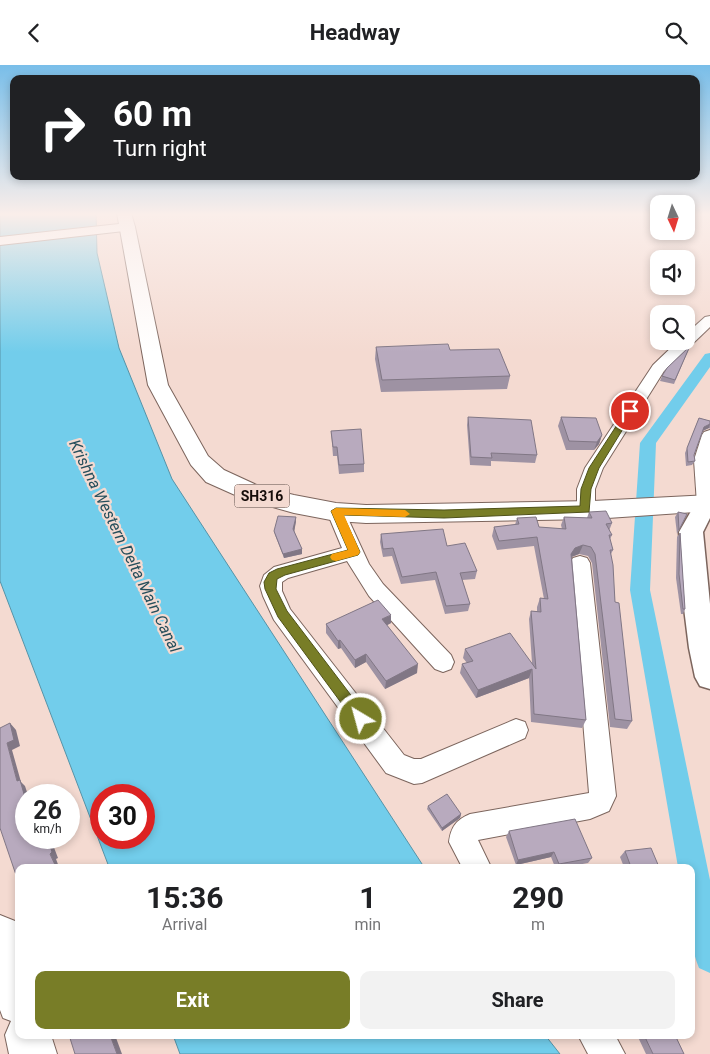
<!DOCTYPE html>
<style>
:root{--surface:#fff;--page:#f2f2f2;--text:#202124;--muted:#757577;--accent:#787d27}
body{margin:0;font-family:Roboto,sans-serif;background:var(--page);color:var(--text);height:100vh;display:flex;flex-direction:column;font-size:19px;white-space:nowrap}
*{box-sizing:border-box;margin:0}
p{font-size:16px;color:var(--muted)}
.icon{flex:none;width:28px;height:28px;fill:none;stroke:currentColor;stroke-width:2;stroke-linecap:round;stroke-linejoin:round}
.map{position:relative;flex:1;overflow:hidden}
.sheet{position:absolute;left:15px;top:799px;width:680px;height:175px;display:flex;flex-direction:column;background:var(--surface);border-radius:10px;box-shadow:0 2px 8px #0003}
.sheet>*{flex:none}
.guide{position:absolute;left:10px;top:10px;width:690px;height:105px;border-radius:10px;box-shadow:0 2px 8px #0003;background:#202124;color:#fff;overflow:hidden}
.needle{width:32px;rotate:176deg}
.fabs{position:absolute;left:650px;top:130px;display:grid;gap:10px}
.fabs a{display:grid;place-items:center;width:45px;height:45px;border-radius:10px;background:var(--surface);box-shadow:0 2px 8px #0003;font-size:25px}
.speed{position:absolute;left:15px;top:719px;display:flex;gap:10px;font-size:25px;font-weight:700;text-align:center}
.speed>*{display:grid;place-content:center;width:65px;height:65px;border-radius:50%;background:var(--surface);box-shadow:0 2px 8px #0003;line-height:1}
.speed small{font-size:12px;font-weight:400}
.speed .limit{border:8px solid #d22;background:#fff;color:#111}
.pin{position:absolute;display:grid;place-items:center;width:42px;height:42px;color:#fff;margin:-21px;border:2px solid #fff;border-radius:50%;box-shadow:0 1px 5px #0007}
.me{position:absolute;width:55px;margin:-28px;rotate:323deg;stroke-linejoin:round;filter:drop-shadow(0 0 4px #0008)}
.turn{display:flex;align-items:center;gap:18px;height:105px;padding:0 20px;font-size:22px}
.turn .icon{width:65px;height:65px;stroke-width:2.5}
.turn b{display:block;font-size:35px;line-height:42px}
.eta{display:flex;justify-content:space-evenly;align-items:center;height:85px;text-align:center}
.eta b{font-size:30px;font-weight:700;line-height:35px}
.cta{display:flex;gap:10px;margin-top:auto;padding:10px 20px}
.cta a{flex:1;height:58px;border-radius:10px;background:var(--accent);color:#fff;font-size:20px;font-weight:700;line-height:58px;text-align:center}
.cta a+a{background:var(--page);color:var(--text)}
header{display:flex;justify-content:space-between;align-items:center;height:65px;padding:0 20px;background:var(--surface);font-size:22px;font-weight:700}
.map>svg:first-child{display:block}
</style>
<header><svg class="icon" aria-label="back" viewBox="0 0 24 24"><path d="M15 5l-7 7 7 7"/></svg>Headway<svg class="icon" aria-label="search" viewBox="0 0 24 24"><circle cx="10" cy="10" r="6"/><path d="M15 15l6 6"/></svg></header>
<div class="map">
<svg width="710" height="989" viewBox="0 0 710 989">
<rect width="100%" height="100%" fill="#f4dad1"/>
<!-- water -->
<g fill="#72cdeb" stroke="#5693a7" fill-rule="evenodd">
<path d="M0,148H96L97,188L119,283L172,414L424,802H109L0,516ZM101,730H144V772H101Z"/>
<path d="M173,970H545L560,989H180Z"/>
</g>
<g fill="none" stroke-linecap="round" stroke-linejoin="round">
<!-- canal -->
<path fill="#72cdeb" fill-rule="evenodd" d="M710,288V302L656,378L650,525L710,815V908L699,903C686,872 691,835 691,802H678L630,525L640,378L705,289Z"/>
<defs>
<g id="minor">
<path d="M710,251V262L664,306L603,403L595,424V445L593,449L586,451L579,449L577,445V424L585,403L653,300L678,276H686V269L705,252Z"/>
<path d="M710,365V444L699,443L697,439L694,395L702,370L704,367Z"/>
<path d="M336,441L343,443L345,447L369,499L383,519L451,590L454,597L451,604L443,607L435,604L369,531L347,496L288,513L282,517V526L290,544L404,690L414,694H421L516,654L525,657L528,665L525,673L422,718L414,719L386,708L274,555L263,531L260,521L264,510L274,502L342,483L327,447L329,443Z"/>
<path d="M580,491L587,493L590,498L616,731L609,746L590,754L478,775L491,802H462L449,777C451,762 456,755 470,749L589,728L570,498L573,493Z"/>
<path d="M578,970H615L625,989H588Z"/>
</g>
<path id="tertiary" d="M706,431L710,432V453L703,467L710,539V624L700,621L695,612L689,583L684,543L679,467L698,434Z"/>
<g id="secondary">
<path d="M128,158L133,159L135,162L133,165L0,180V172Z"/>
<path d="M0,850L15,856L19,865V970H51L57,989H9L5,970L11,956L3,953L0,945Z"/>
</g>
<path id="primary" d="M117,148H131L135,162L168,320L208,391L224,405L261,422L294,430L336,438L366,440L593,436L710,430V446L593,454L366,458L336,456L294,448L244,434L206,417L191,400L148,320Z"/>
</defs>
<!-- minor casing -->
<use href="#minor" stroke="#7c655d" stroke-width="2"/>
<!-- tertiary casing -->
<use href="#tertiary" stroke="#7c655d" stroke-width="3"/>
<!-- secondary casing -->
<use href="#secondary" stroke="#7c655d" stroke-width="2"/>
<!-- primary casing -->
<use href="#primary" stroke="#7c655d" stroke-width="2"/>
<!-- minor -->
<use href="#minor" fill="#fff" fill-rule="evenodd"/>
<!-- tertiary -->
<use href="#tertiary" fill="#fff" fill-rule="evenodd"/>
<!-- secondary -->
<use href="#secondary" fill="#fff" fill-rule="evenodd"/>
<!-- primary -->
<use href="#primary" fill="#fff" fill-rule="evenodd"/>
</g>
<!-- wall -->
<g fill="#9e92a3">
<path d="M690,281L674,319L660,316L662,311Z"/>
<path d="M376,282L450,285L510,311L507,324L381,327L375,294Z"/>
<path d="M468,352L537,390L535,398L491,396V401L470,400L467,360Z"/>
<path d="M561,352L602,370L599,379L594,385H566L558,361Z"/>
<path d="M699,353L710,356V364L709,363L703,366L694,390L695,396L692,400L686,401L685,388Z"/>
<path d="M331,366L364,399V407L339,409L337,391H333Z"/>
<path d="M589,447L612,458L609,466L612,470L610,474L613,485L611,489L615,537L632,656L627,664L610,662L592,498L588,491L579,489L572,492L586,655L582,663L531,657L529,613L476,633L460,608L462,599L467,598L463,593L465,584L532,598L529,554L531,546H537V542L540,533L544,534L534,481L497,485L492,471L494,462L515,460L517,453L539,462L562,464L561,460L564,452L587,453Z"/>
<path d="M678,447L687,449L677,469L675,452Z"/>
<path d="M296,456L294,466L302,484V489L284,493L275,470L274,466Z"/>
<path d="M680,468L685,544L683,549H681L676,513L677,472Z"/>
<path d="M381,469L447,481L477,506L475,514L462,515L470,539L468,546L445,549L435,515L401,519L392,491L383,492L380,477Z"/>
<path d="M391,558L387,560L417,608L385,624L366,597L355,603L341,583L338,584L326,568V559Z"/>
<path d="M428,741L461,749L460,753L442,766L427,744Z"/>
<path d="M509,766L592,793L588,798L566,802H555L551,792L516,800L506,772Z"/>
<path d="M625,786L659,802H624L620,792Z"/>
<path d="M637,970H675L684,989H646Z"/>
</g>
<!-- shaded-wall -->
<g fill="#817785">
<path d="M710,359L709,363L702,366L704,362Z"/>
<path d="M602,370L599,379L594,385L597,377Z"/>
<path d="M296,452V456L294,468L293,464Z"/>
<path d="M583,480L579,489L571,492V489L575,483Z"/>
<path d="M302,484V489L284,493L283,489Z"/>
<path d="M391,550V558L382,563V554Z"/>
<path d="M340,575L341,583L338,584V576Z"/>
<path d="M366,589V597L355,603V595Z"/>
<path d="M418,599L417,608L385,624L386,616Z"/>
<path d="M532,604L529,613L476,633L478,625Z"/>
<path d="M10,658L16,665L20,681L12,685L21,717L25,721L28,730H26V736L17,716L7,678Z"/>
<path d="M461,749L460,753L442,766V763Z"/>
<path d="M47,772H50L58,793L56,794L59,802H56L50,789Z"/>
<path d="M554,787L551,792L516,800L518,795Z"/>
<path d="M110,970H115L122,989H117Z"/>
</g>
<!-- building -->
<g fill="#b8aabe" stroke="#817785">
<path d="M448,279L450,285L499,284L510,311L382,315L376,282Z"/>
<path d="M690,281L675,315L662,311L667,303Z"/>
<path d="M468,352L531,355L537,390L491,388L492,393L471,392Z"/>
<path d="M561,352L596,353L602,370L597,377L569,376Z"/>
<path d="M699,353L710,356V359L704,362L694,390L695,396L688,397L687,383Z"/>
<path d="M361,364L364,399L339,400L337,382H333L331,366Z"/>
<path d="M606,446L612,458L606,459L612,470H609L613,485H610L613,500L615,537L619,538L632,656L615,654L595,489L591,482L583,480L575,483L571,489L586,655L534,649L532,604L478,625L462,599L473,596L465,584L510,568L536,604L531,546L541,547L540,533L548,534L537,472L499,476L494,462L519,459L517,453L536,452L539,462L566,464L564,452L592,453L589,447Z"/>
<path d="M678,447L687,449L679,465Z"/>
<path d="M278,451L296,452L293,464L302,484L283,489L274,466Z"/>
<path d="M443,464L447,481L465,478L477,506L460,508L470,539L446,541L436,507L402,512L393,483L383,484L381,469Z"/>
<path d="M680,468L685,544H683L679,509Z"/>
<path d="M378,535L391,550L382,554L418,599L386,616L366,589L355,595L340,575L338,576L326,559Z"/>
<path d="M10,658L14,675L7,678L17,716L20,715L26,736V772H47L52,787L50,789L56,802H19V808L16,810L0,763V663Z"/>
<path d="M447,729L461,749L442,763L428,741Z"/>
<path d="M575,754L592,793L559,799L554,787L518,795L509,766Z"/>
<path d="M651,783L659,802H631L625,786Z"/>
<path d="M69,970H110L117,989H75Z"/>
<path d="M644,970H675L684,989H653Z"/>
</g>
<!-- sky -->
<linearGradient id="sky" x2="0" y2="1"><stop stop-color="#79bee9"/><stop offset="0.52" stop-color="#faeeea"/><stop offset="1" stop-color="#faeeea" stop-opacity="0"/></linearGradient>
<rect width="710" height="287" fill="url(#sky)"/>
<!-- route -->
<path fill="#787d27" stroke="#4e5119" d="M630,343L634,346L599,403L591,424L589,447L444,453L343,450L360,487L358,490L285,510L277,514L276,524L287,546L366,650L368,654L366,658L361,660L356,658L278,552L265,524L264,517L269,508L277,504L348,485L331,446L336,443L444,445L580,441L581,424L589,403L626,346Z"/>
<!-- slow -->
<path fill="#f59e0b" d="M336,443L405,445L410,449L405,452L344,450L360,487L358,490L336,496L332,495L330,492L332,489L348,485L331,446Z"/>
<g text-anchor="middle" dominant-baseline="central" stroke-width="4.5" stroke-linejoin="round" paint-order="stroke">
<!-- shield labels -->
<rect fill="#f4dad1" stroke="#584a45" stroke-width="1" x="234.5" y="419.5" width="55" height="23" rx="4"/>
<g font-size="14" font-weight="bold" fill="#150c09">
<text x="262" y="431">SH316</text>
</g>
<!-- water labels -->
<g font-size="16" font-style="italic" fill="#254e5b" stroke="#f4dad1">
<text transform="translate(125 481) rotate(64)">Krishna Western Delta Main Canal</text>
</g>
</g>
</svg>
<div class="fabs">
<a><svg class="needle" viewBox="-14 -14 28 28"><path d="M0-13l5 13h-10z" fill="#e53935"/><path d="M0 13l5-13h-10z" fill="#757577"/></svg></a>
<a><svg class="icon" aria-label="sound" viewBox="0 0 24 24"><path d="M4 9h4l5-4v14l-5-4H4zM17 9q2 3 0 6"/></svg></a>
<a><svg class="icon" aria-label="search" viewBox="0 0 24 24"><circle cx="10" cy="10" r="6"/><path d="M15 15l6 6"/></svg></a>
</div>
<div class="speed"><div>26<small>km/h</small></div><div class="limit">30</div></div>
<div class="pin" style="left:630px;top:346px;background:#d93025"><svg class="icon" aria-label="arrive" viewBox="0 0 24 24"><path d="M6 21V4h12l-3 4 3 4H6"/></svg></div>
<svg class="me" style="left:361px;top:654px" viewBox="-20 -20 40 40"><circle r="17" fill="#787d27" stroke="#fff" stroke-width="3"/><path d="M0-11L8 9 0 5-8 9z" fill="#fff"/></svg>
<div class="guide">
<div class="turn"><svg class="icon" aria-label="right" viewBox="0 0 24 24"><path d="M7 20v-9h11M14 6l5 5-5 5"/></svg><div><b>60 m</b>Turn right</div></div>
</div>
<section class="sheet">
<div class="eta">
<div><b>15:36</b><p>Arrival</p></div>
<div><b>1</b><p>min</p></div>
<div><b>290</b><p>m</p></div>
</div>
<div class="cta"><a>Exit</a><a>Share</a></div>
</section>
</div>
